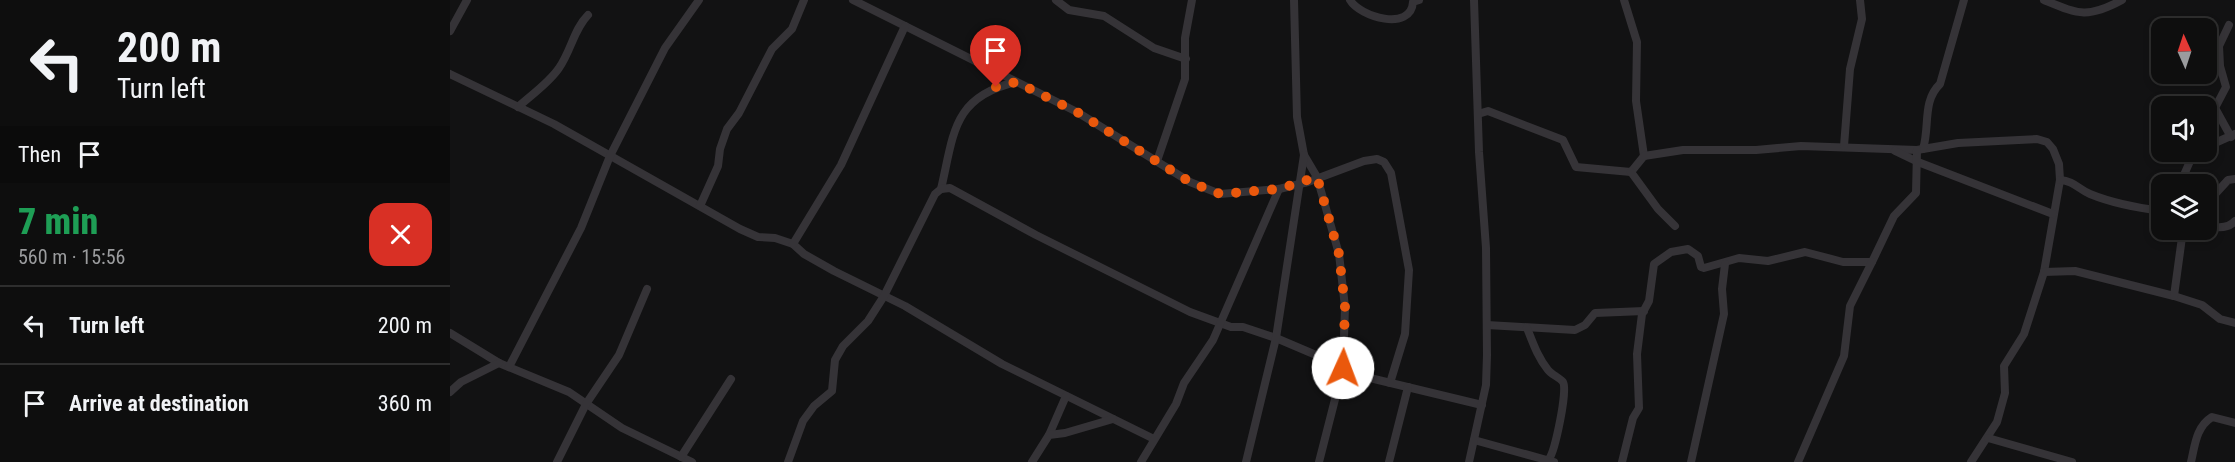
<!DOCTYPE html>
<meta charset="utf-8">
<style>
:root{--surface:#0e0e0e;--page:#1c1c1c;--text:#f1f3f6;--muted:#9b9c9e;--line:#2e2e2e}
body{margin:0;font-family:"Roboto Condensed",sans-serif;background:var(--page);color:var(--text);height:100vh;display:flex;flex-direction:column;font-size:22px;white-space:nowrap}
*{box-sizing:border-box;margin:0}
p{font-size:20px;color:var(--muted)}
.icon{flex:none;width:33px;height:33px;fill:none;stroke:currentColor;stroke-width:2;stroke-linecap:round;stroke-linejoin:round}
.map{position:relative;flex:1;overflow:hidden}
.side{display:flex;flex-direction:column;background:var(--surface);width:450px}
.side>*{flex:none}
.banner{background:#0e0e0e;color:var(--text);overflow:hidden}
.needle{width:39px;rotate:357deg}
.tools{position:absolute;left:1701px;top:18px;display:grid;gap:12px}
.tools a{display:grid;place-items:center;width:66px;height:66px;border-radius:12px;background:var(--surface);box-shadow:0 3px 9px #0003,0 0 0 2px var(--line);font-size:30px}
.pin{position:absolute;display:grid;place-items:center;width:51px;height:51px;color:#fff;margin:-62px -26px;border-radius:50% 50% 50% 0;rotate:-45deg;box-shadow:0 0 6px #0007}
.pin .icon{rotate:45deg}
.me{position:absolute;width:66px;margin:-33px;rotate:2deg;stroke-linejoin:round;filter:drop-shadow(0 0 4px #0008)}
.turn{display:flex;align-items:center;gap:21px;height:126px;padding:0 18px;font-size:27px}
.turn .icon{width:78px;height:78px;stroke-width:2.5}
.turn b{display:block;font-size:42px;line-height:51px}
.then{display:flex;align-items:center;height:57px;padding:0 18px;background:#0003;gap:12px;font-size:22px}
.round{display:grid;place-items:center;flex:none;width:63px;height:63px;border-radius:18px;background:var(--page)}
.overview{display:flex;align-items:center;justify-content:space-between;height:102px;padding:0 18px}
h1{font-size:36px;font-weight:800;line-height:45px;color:#1e9e55}
ul{padding:0;list-style:none}
li{display:flex;align-items:center;gap:18px;height:78px;padding:0 18px;border-top:2px solid var(--line)}
li div{flex:1}
li b{display:block;font-size:22px}
li em{font-style:normal}
main{display:flex;flex:1;min-height:0}
.map>svg:first-child{display:block}
</style>
<main>
<section class="side">
<div class="banner">
<div class="turn"><svg class="icon" aria-label="left" viewBox="0 0 24 24"><path d="M17 20v-9H6M10 6l-5 5 5 5"/></svg><div><b>200 m</b>Turn left</div></div>
<div class="then">Then<svg class="icon" aria-label="arrive" viewBox="0 0 24 24"><path d="M6 21V4h12l-3 4 3 4H6"/></svg></div>
</div>
<div class="overview"><div><h1>7 min</h1><p>560 m · 15:56</p></div><a class="round" style="background:#d93025;color:#fff"><svg class="icon" aria-label="close" viewBox="0 0 24 24"><path d="M6 6l12 12M18 6L6 18"/></svg></a></div>
<ul>
<li><svg class="icon" aria-label="left" viewBox="0 0 24 24"><path d="M17 20v-9H6M10 6l-5 5 5 5"/></svg><div><b>Turn left</b></div><em>200 m</em></li>
<li><svg class="icon" aria-label="arrive" viewBox="0 0 24 24"><path d="M6 21V4h12l-3 4 3 4H6"/></svg><div><b>Arrive at destination</b></div><em>360 m</em></li>
</ul>
</section>
<div class="map">
<svg width="1785" height="462" viewBox="0 0 1785 462">
<rect width="100%" height="100%" fill="#121213"/>
<g fill="none" stroke-linecap="round" stroke-linejoin="round">
<!-- minor -->
<g stroke="#353337" stroke-width="8">
<path d="M403,0L627,112L740,182L770,194L829,189L858,182L914,161L927,159L934,162L941,173L959,270L955,334L940,383"/>
<path d="M606,0L619,10L654,16L704,48L736,59"/>
<path d="M844,0L847,117L854,155L867,177L889,254L895,307L893,368L869,462"/>
<path d="M900,0C910,17 961,32 963,2L969,0"/>
<path d="M1174,0L1187,42L1186,101L1194,156"/>
<path d="M1594,0C1628,14 1637,19 1672,0"/>
<path d="M1779,25L1769,46L1770,66L1776,87L1765,108L1781,137"/>
<path d="M0,31L17,0"/>
<path d="M0,74L104,124L290,229L308,237L325,238L343,244L354,254L384,271L455,306L552,364L704,439"/>
<path d="M68,107C81,95 99,83 109,68C121,51 124,29 138,15"/>
<path d="M1028,114L1038,111L1113,140L1126,167L1181,172L1194,156L1233,150H1306L1351,146L1467,150L1508,143L1587,139L1597,142L1603,149L1609,164L1610,180L1594,272L1574,334L1554,366L1555,393L1547,422L1521,462"/>
<path d="M1394,146L1400,69L1412,19L1410,0"/>
<path d="M1756,147L1785,134"/>
<path d="M1473,149C1480,127 1472,101 1490,84L1514,0"/>
<path d="M1445,151L1468,162L1603,214"/>
<path d="M707,161L735,79V38L742,0"/>
<path d="M1181,172L1208,209L1225,226"/>
<path d="M1610,180C1624,181 1628,189 1640,194C1662,203 1688,208 1712,211"/>
<path d="M1730,184L1744,152"/>
<path d="M491,189C504,134 502,97 566,82"/>
<path d="M1756,204L1778,180L1785,179"/>
<path d="M250,206L268,166L270,149L277,129L289,113L322,49L342,29L354,0"/>
<path d="M1756,225C1766,228 1778,229 1785,221"/>
<path d="M343,244L391,165L455,26"/>
<path d="M1594,272L1625,271L1724,296L1752,305L1770,319L1785,323"/>
<path d="M1724,296L1733,230"/>
<path d="M1037,325L1125,330L1135,325L1145,313L1194,311"/>
<path d="M1077,328C1083,343 1088,358 1098,370C1102,375 1109,377 1113,382C1118,390 1105,451 1099,459"/>
<path d="M0,333L49,363L119,392L172,428L242,462"/>
<path d="M59,367L131,228L160,156L215,48L249,0"/>
<path d="M0,392L11,382L49,363"/>
<path d="M599,435L616,396"/>
<path d="M1538,438L1622,462"/>
<path d="M1024,440L1104,462"/>
<path d="M231,457L281,379"/>
<path d="M107,462L136,404L169,355L197,289"/>
<path d="M338,462L353,421L364,406L382,391L385,360L393,346L418,321L434,296L485,194L491,189L500,188L586,235L740,312L781,327H793L826,338L920,378L1032,405"/>
<path d="M582,462L599,435L615,433L663,419"/>
<path d="M691,462L726,404L734,383L763,340L829,189"/>
<path d="M796,462L826,338L854,155"/>
<path d="M939,462L958,387"/>
<path d="M1019,462L1036,385L1037,355L1036,248L1029,152L1024,0"/>
<path d="M1172,462L1183,418L1189,408L1187,354L1192,314L1199,301L1204,264L1221,252L1238,249L1248,256L1251,267L1254,268L1289,258L1318,261L1355,252L1393,262H1422L1444,216L1466,193L1467,150"/>
<path d="M1241,462L1274,314L1272,289L1275,264"/>
<path d="M1348,462L1394,356L1400,306L1422,262"/>
<path d="M1741,462C1745,445 1746,427 1762,417L1785,423"/>
</g>
</g>
<g fill="none" stroke-linecap="round" stroke-linejoin="round">
<!-- route -->
<path stroke="#ea580c" stroke-width="10" stroke-dasharray="0 18" d="M546,87L566,82L627,112L740,182L770,194L829,189L867,177L889,254L895,307L893,368"/>
</g>
</svg>
<div class="tools">
<a><svg class="needle" viewBox="-14 -14 28 28"><path d="M0-13l5 13h-10z" fill="#e53935"/><path d="M0 13l5-13h-10z" fill="#9b9c9e"/></svg></a>
<a><svg class="icon" aria-label="sound" viewBox="0 0 24 24"><path d="M4 9h4l5-4v14l-5-4H4zM17 9q2 3 0 6"/></svg></a>
<a><svg class="icon" aria-label="layers" viewBox="0 0 24 24"><path d="M12 4l9 5-9 5-9-5zM3 14l9 5 9-5"/></svg></a>
</div>
<div class="pin" style="left:546px;top:87px;background:#d93025"><svg class="icon" aria-label="arrive" viewBox="0 0 24 24"><path d="M6 21V4h12l-3 4 3 4H6"/></svg></div>
<svg class="me" style="left:893px;top:368px" viewBox="-20 -20 40 40"><circle r="19" fill="#fff"/><path d="M0-13L10 11 0 6-10 11z" fill="#ea580c"/></svg>
</div>
</main>
